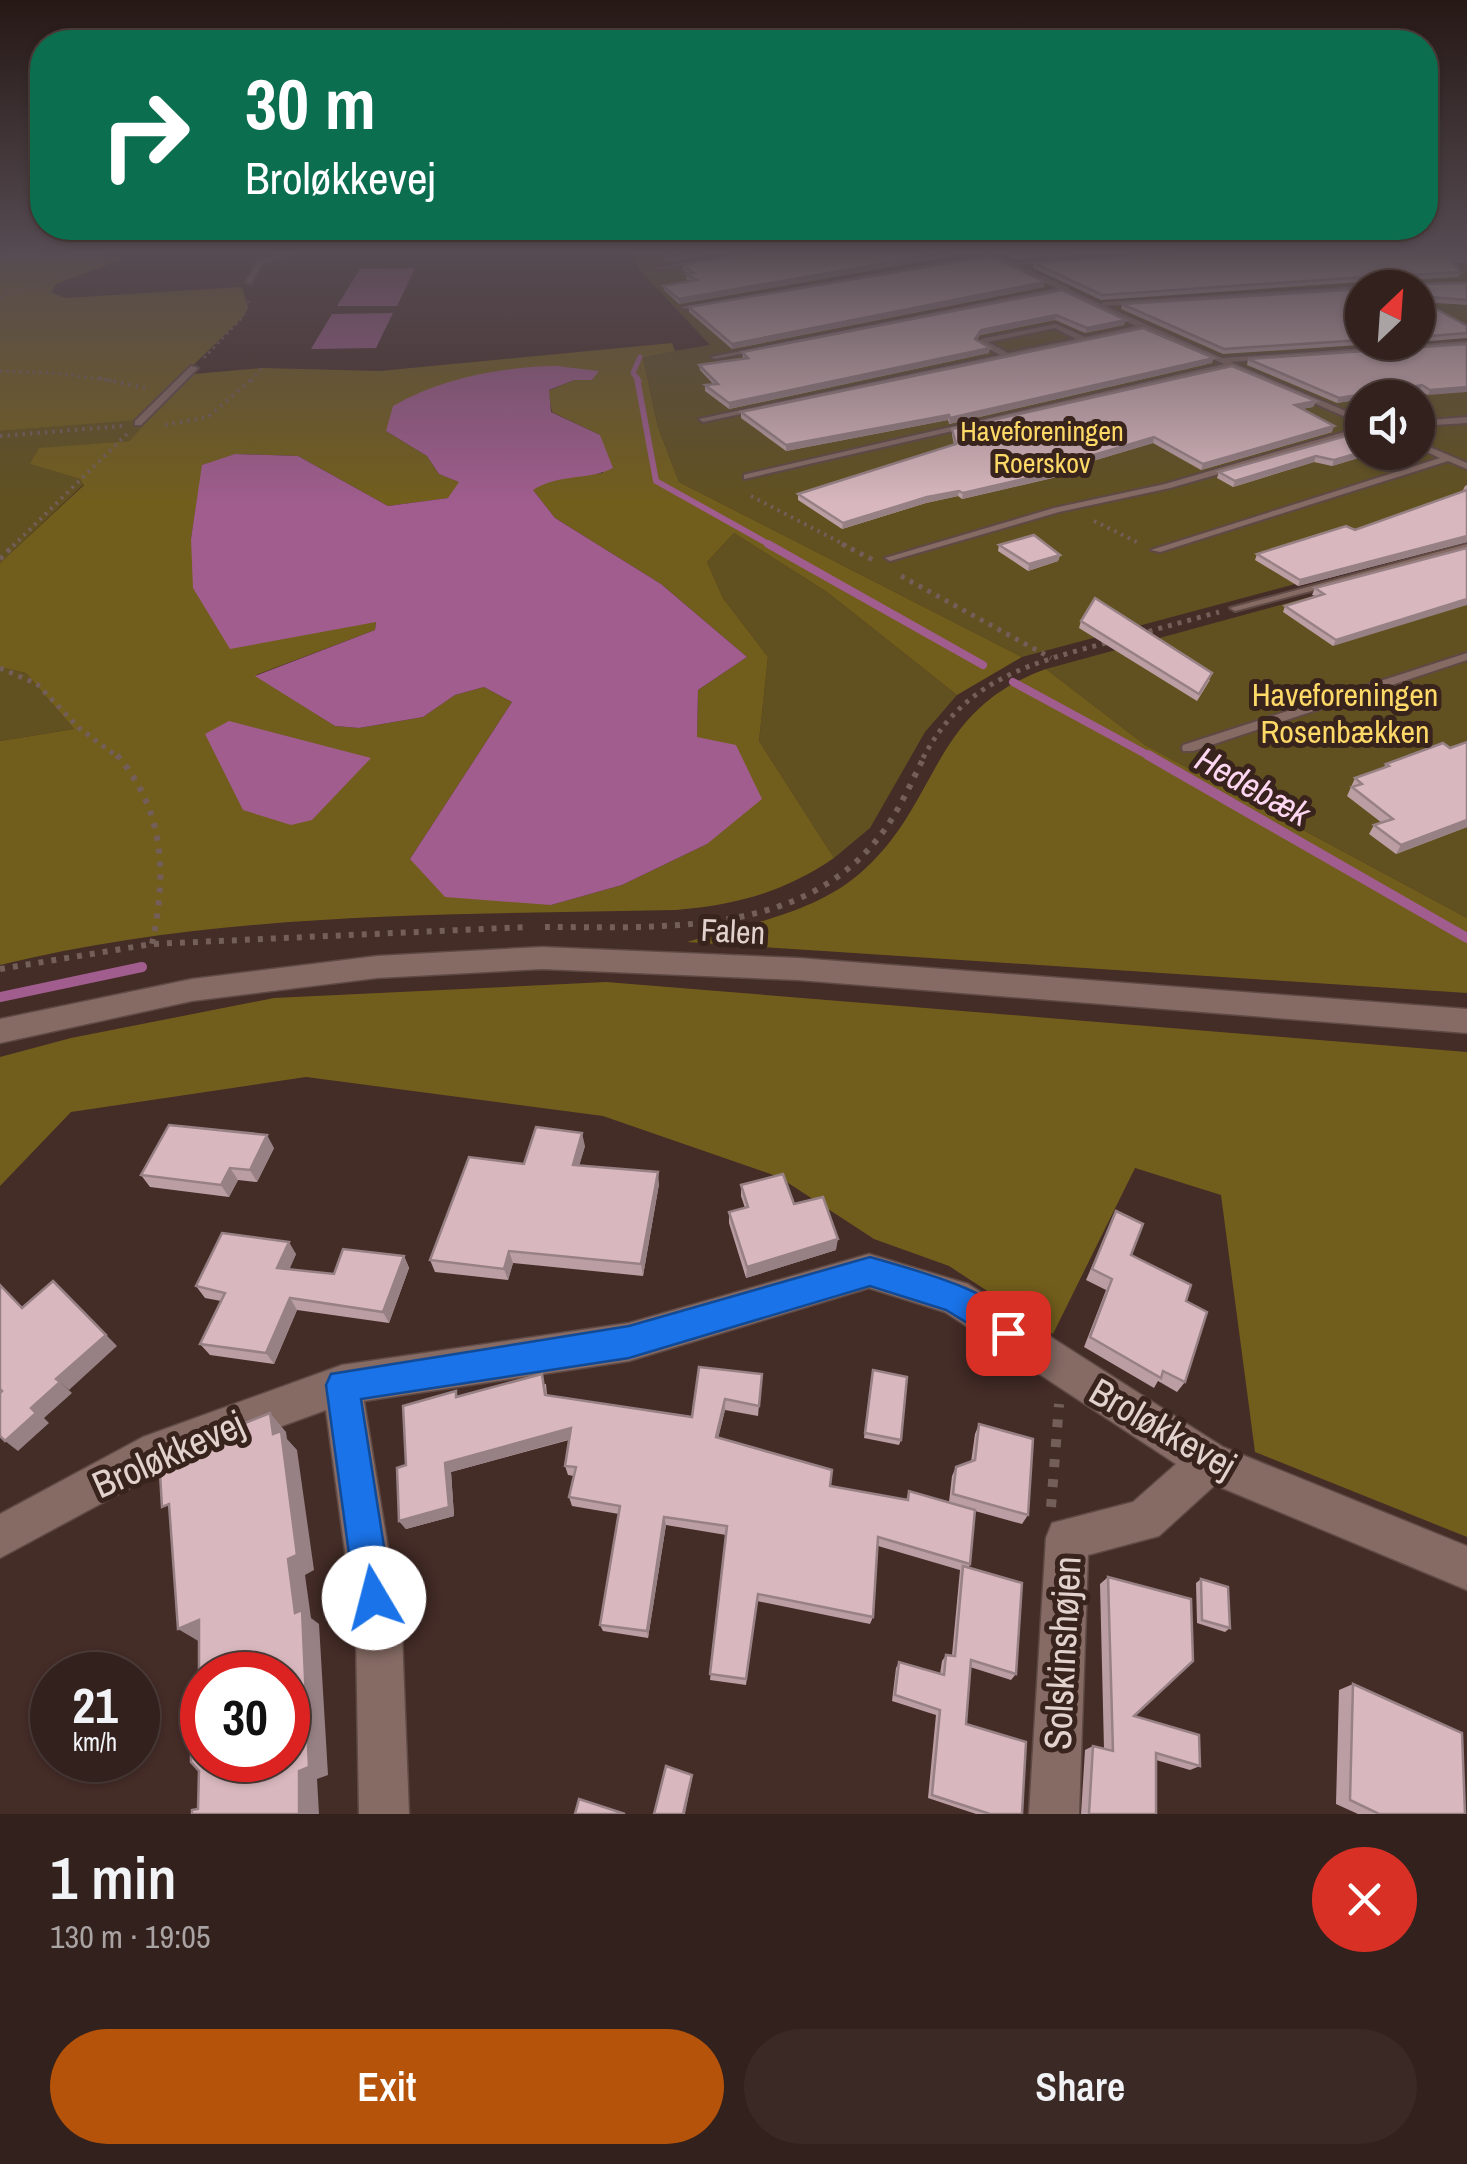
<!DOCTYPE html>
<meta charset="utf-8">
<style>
:root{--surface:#33211d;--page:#3b2926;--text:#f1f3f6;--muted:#a9a3a4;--line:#4e3e3b;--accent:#b45309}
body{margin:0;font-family:"Archivo Narrow",sans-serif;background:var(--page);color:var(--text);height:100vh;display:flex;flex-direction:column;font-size:38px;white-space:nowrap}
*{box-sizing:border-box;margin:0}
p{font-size:32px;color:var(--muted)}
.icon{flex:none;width:55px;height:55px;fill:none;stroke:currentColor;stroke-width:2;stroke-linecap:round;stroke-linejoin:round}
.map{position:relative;height:1814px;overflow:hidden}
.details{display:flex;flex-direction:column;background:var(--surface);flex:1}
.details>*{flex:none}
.top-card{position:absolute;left:30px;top:30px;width:1408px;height:210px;border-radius:40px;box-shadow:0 2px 8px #0004,0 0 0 2px var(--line);background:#0b6e4f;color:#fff;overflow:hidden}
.needle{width:65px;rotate:25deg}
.fabs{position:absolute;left:1345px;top:270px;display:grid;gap:20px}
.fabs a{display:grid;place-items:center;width:90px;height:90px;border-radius:50%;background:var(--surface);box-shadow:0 2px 8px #0004,0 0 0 2px var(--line);font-size:50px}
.speed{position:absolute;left:30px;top:1652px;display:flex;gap:20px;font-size:50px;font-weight:700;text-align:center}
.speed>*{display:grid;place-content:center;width:130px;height:130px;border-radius:50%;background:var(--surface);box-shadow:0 2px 8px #0004,0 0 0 2px var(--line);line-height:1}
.speed small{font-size:25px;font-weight:400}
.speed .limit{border:15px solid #d22;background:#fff;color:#111}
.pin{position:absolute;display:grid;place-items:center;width:85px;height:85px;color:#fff;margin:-42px;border-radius:20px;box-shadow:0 5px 15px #0006}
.me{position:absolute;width:110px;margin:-55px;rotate:352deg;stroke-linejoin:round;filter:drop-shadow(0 0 8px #0008)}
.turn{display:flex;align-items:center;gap:35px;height:210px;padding:0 50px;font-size:45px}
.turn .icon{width:130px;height:130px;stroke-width:2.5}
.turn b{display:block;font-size:70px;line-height:85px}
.round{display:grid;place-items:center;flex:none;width:105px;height:105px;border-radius:52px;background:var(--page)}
.summary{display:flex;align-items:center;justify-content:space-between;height:170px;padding:0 50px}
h1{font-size:60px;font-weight:600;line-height:75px}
.primary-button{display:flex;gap:20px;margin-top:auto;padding:20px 50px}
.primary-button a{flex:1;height:115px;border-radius:60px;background:var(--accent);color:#fff;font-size:40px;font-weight:600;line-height:115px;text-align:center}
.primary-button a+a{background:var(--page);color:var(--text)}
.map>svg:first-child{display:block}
</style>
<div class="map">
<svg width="1467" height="1814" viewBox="0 0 1467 1814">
<rect width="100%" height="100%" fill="#442c27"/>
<!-- green -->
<g fill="#615120" fill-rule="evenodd">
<path d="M630,250H1467V538L1022,657L679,482L658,427L643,356L710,345L640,270ZM1362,288H1418V342H1362ZM1362,398H1418V452H1362Z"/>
<path d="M150,418L129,441L39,449L31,464L80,479L84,484L0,563V431Z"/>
<path d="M734,533L827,592L957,695L925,732L870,828L834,858L759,741L768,657L723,598L707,562Z"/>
<path d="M1467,554V918L1145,745L1046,669Z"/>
<path d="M0,667L26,673L74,729L0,741Z"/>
</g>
<!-- forest -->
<g fill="#725e1c" fill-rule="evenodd">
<path d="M0,250H81L125,258L56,284L51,292L65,298L242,287L248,308L243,317L183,375L262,368L380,371L672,343L675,351L643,357L658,427L679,482L1022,657L957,695L827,592L734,533L707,562L723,598L768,657L759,741L834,858C784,892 737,905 676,910C451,915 220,911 0,965V741L74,729L26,673L0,667V563L84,485L80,479L30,464L39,448L129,441L149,419L0,431ZM598,371L592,380H574L548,391L552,412L600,435L603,473L555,478L532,489L555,518L661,584L747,657L698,690L697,738L707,844L622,885L551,905L410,859L512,702L484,687L455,695L423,717L359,728L335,726L256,675L375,630L376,621L191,539L203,465L236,454L298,456L388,506L449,498L460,482L439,474L427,456L386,431Z"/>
<path d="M1046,669L1145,745L1467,918V993L687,942C743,925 812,914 858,875C941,805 928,711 1046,669Z"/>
<path d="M606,982L1467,1052V1537L1255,1452L1221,1195L1135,1168L1053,1334L949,1266L874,1239L779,1177L603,1116L306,1077L71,1112L0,1186V1057L71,1038L274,998Z"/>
</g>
<!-- water -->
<g fill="#a05d8e">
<path d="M415,268L397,306H337L360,269Z"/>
<path d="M393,313L376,348L311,349L332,314Z"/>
<path d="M556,366L599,371L592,380H574L549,390L551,412L600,435L613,468C587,481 560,473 533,490L555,518L661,584L747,657L698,690L697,737L736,745L762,799L707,844L622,885L551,905L445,897L410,859L512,702L484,687L455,695L423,717L359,728L335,726L255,676L375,630L376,622L230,649L193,588L191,539L202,465L235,454L298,456L388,506L448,498L459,482L439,474L427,456L386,431L393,406C441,378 501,367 556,366Z"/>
<path d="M229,721L371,758L312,820L291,825L243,810L205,734Z"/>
</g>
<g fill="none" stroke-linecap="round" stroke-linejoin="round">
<!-- stream-far3 -->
<path stroke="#a05d8e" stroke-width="5" d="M639,381L633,373L640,357"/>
<!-- stream-far2 -->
<path stroke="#a05d8e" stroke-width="6" d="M637,378L656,481L772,546"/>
<!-- stream-far1 -->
<g stroke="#a05d8e" stroke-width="8">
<path d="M768,544L983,665"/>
<path d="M1013,682L1153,758"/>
</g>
<!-- stream -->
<g stroke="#a05d8e" stroke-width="10">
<path d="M1148,755L1467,938"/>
<path d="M0,997L142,967"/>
</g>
<defs>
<g id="service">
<path d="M298,250H310L262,263L251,283L246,282L258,261Z"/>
<path d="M753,250H769L659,270L656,268Z"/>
<path d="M979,250H988L1014,263L1166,254L1164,257L1018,265L1068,287L1069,289L1101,304L1104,302L1362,286L1365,288L1362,290L1105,306L1222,358L1467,341V345L1231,362L1362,418V424L1231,367L744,479V475L747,474L1224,364L1142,329L703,422L699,419L1000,355L978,343L981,339L1056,324L1085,337L1136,326L1062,291L715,359L711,357L1056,288L991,257L684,309L681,307L985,254ZM1055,328L1076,339L1008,353L988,342Z"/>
<path d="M191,366L198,368L141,425H135V421Z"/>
<path d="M1467,417V423L1418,426V421Z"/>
<path d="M1362,427V433L1170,488L1059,512L890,561L885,558L1054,508L1165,484Z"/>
<path d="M1418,442L1467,463V469L1448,461L1160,552L1151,550L1440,458L1418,448Z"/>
<path d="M1467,544V550L1235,611L1230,608Z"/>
<path d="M1467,653V660L1193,751H1183L1182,748L1183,745Z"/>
</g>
<path id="minor" d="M869,1254L968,1284L1223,1447L1467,1546V1590L1215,1485L1159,1536L1088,1555L1079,1814H1029L1046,1538L1052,1523L1133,1502L1176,1464L945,1312L869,1288L629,1361L364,1401L402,1634L409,1814H359L356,1634L326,1410L167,1468L0,1558V1514L143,1437L342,1365L629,1323Z"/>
<path id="tertiary" d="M542,947L798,958L1467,1009V1033L798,980L542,969L377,978L192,1001L0,1043V1019L192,979L377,956Z"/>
</defs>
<!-- service casing -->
<use href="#service" stroke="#5e4944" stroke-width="4"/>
<!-- minor casing -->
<use href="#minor" stroke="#5e4944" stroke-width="3"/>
<!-- tertiary casing -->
<use href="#tertiary" stroke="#5e4944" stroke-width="3"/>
<!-- path-far4 -->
<g stroke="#735e59" stroke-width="2.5" stroke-dasharray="2.5 4" stroke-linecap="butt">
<path d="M0,255L125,252"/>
<path d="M36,258L109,257"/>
<path d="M0,297L117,256L175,250"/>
<path d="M204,358L243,317L250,297"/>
<path d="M0,371L55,373L113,381"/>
<path d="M251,381L261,369"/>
</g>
<!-- path-far3 -->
<g stroke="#735e59" stroke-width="4" stroke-dasharray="2.5 5" stroke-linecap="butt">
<path d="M99,378L145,388"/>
<path d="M165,425L208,417L253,378"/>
<path d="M0,436L123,426"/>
<path d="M751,496L847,546"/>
<path d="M1094,521L1141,544"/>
<path d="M13,546L127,434"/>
</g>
<!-- path-far2 -->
<g stroke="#735e59" stroke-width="5" stroke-dasharray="4 6" stroke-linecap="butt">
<path d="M842,544L873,560"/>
<path d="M0,559L15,544"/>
<path d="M901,576L1051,658"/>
<path d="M1139,634L1219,612"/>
<path d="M0,668L37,684L79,728L119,758"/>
<path d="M923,758C965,678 1032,663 1113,641"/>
</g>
<!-- path-far1 -->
<g stroke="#735e59" stroke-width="6" stroke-dasharray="5 8" stroke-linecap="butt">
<path d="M117,755C165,811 167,874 152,944"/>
<path d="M545,927C657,927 796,937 875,842C897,816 910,785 925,755"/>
<path d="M0,969L152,944L527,927"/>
</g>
<!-- path -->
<path stroke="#735e59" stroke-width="10" stroke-dasharray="8 12" stroke-linecap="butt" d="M1051,1507L1059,1404"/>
<!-- service -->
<use href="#service" fill="#866b64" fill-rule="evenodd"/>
<!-- minor -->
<use href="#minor" fill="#866b64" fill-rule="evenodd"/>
<!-- tertiary -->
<use href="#tertiary" fill="#866b64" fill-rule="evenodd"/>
</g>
<!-- wall -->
<g fill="#ba9ea3">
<path d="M650,250H731L669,262Z"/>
<path d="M997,250H1168L1015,259Z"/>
<path d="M1467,250V263H1454L1461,272L1459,277L1374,282L1368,286L1362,282L1101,300L1033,268L1034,263Z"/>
<path d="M976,252L679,304L664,290L663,286L690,281L686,279V274H688L682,270V265Z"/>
<path d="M1467,283V305L1422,302L1467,326V338L1418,342V288Z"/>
<path d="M1044,287L732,349L689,312V307Z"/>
<path d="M1362,289V342H1404L1223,354L1121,309L1122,304Z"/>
<path d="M1062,290L1124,325L1085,333L1055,320L980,335L977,340L989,353L729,409L705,391V385L713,384L700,370L699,365L743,358L742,352Z"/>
<path d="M1467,344L1428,395L1419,391L1362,398V399L1337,403L1247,365L1248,359Z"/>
<path d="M1212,363L949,424L948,420L786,451L741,418V412Z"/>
<path d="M1316,401L1313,407L1302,409L1332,432L1201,470L1153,443L1086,463L1087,470L962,499L958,496L926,503L842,529L798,500V494L954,445L952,435V429Z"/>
<path d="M1353,434L1362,452H1378L1332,466L1314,462L1233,487L1217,478L1219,472Z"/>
<path d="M1467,485V542L1298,586L1255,560L1257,554L1355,530L1462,492L1465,486Z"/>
<path d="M999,545L1060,555L1058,561L1028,571L998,551Z"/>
<path d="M1467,548L1333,646L1283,612L1285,606L1315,596L1312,595L1315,588Z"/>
<path d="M1081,621L1210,680L1197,701L1079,628Z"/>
<path d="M1467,742V827L1396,854L1369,834L1374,825L1382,823L1347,796L1355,778L1383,768L1386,764L1450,748Z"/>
<path d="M585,1146L579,1165L659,1184L643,1276L513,1263L508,1280L435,1272L430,1260L524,1164Z"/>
<path d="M274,1148L257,1182L238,1180L229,1197L150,1187L141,1175Z"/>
<path d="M741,1185L794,1204L836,1250L746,1278L729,1223V1212L745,1208L741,1196Z"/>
<path d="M1116,1211L1131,1255L1186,1301L1185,1382L1177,1392L1158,1381L1154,1388L1084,1347L1106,1290L1086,1280Z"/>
<path d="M296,1254L289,1269L334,1274L404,1256L409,1268L389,1323L297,1310L274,1364L210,1355L200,1344L221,1301L205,1298L196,1286Z"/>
<path d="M762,1374L758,1416L725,1410L718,1438L830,1486L906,1500L909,1491L949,1502L952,1476L956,1467L971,1462L975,1434L979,1424L1028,1515L1022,1524L975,1511L970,1564L969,1567L1016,1674L1011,1680L970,1667L966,1724L1022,1814H976L928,1798L936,1715L892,1701L896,1668L899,1662L940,1674L942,1661L946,1655H952L960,1570L878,1546L873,1617L870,1624L757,1601L746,1685L710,1680L726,1535L666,1525L648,1638L603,1631L600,1625L619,1514L572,1506L569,1497L574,1476L568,1475L565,1466L569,1440L451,1472L454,1516L406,1529L399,1521L406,1465L458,1396L546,1384L547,1395L692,1417Z"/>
<path d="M872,1375L901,1440L899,1445L864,1438Z"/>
<path d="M1108,1577L1134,1716L1200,1766L1190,1770L1156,1760V1814H1081L1085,1750L1093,1746L1104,1749L1100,1584Z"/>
<path d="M1201,1579L1230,1628L1225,1632L1197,1623L1196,1583Z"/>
<path d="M1353,1684L1465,1814H1358L1336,1804L1339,1690Z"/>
</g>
<!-- shaded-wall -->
<g fill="#978185">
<path d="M706,250H731L669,262V257Z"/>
<path d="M959,250H977L976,252L679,304V299Z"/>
<path d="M1045,282L1044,287L732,349V344Z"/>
<path d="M1056,315L1055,320L980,335L974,344L975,339L981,330Z"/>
<path d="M1126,320L1124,325L1085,333L1087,328Z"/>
<path d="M990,348L989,353L729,409V403Z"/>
<path d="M1214,358L1212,363L949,424L950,418Z"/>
<path d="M1422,385L1419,391L1375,398H1362V399L1337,403L1339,398Z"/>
<path d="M1467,387V392L1428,395L1430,390Z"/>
<path d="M1316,401L1313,407L1293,410L1295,405Z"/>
<path d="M949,415L948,420L786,451V445Z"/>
<path d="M1334,426L1332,432L1201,470L1203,464Z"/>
<path d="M1154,437L1153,443L1079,465L1080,459Z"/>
<path d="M1362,452H1378L1332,466L1334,460Z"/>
<path d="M1316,456L1314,462L1233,487L1235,481Z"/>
<path d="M1088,464L1087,470L962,499L963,493Z"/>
<path d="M959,491L958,496L926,503L842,529L843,523L927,497Z"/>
<path d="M1467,536V542L1298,586L1300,580Z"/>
<path d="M1060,555L1058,561L1028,571L1029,564Z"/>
<path d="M1467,599V605L1333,646L1336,640Z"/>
<path d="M1467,820V827L1396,854L1401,845Z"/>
<path d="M582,1133L585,1146L576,1177L573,1165Z"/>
<path d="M267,1135L274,1148L257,1182L250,1170Z"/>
<path d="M230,1168L238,1180L229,1197L221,1185Z"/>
<path d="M658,1172L659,1184L643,1276L641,1264Z"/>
<path d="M838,1239L836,1250L746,1278L747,1267Z"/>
<path d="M289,1242L296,1254L285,1280L277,1268Z"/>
<path d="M509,1251L513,1263L508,1280L504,1269Z"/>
<path d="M404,1256L409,1268L389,1323L383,1312Z"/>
<path d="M65,1293L117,1346L69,1390L56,1379Z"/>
<path d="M290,1298L297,1310L274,1364L266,1353Z"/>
<path d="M60,1382L72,1393L44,1418L49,1423L18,1451L5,1441L31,1408Z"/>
<path d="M725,1399V1410L716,1447V1437Z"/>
<path d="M270,1413L286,1432L287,1439L297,1450L314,1570L305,1575L311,1618L319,1624L328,1775L317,1779L319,1814H299L295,1613Z"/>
<path d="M571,1428L574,1438L451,1472L454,1516L406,1529L399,1521L445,1463Z"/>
<path d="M664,1517L666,1525L648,1638L647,1631Z"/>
<path d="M199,1620L200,1642L178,1629Z"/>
<path d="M692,1775V1779L685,1814H683Z"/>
</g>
<!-- building -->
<g fill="#d8b8be" stroke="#978185" stroke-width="2.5" fill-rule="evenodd">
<path d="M658,250H706L669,257Z"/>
<path d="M763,250H959L679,299L663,286L697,280L686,274L694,273L682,265Z"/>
<path d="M1007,250H1089L1016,255Z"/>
<path d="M1223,250H1467V258L1450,259L1461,272L1376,277L1370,281L1364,277L1102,295L1034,263Z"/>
<path d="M991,256L1045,282L732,344L689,307Z"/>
<path d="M1467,283V300L1418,296V288H1366L1370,285Z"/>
<path d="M1362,289V340L1224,349L1122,304Z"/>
<path d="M1062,290L1126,320L1087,328L1056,315L981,330L975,339L990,348L729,403L705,385L718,384L699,365L748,358L742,352Z"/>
<path d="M1418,299L1467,326V333L1418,337Z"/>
<path d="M1143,328L1214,358L950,418L949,415L786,445L741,412Z"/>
<path d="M1467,344V387L1430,390L1422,385L1339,398L1248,359Z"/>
<path d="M1232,366L1316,401L1295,405L1334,426L1203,464L1154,437L1080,459L1088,464L963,493L959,491L927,497L843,523L798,494L956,444L952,429Z"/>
<path d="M1353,434L1362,438V452L1334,460L1316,456L1235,481L1219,472Z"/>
<path d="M1467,490V536L1300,580L1257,554L1346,526L1355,530Z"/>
<path d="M1034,535L1060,555L1029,564L999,545Z"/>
<path d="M1467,548V599L1336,640L1285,606L1324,594L1315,588Z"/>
<path d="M1095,598L1212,673L1199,694L1081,621Z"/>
<path d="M1467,742V820L1401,845L1374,825L1393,819L1352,787L1362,784L1355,778L1389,766L1386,764L1443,743L1450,748Z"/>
<path d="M169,1125L267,1135L250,1170L230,1168L221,1185L141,1175Z"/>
<path d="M536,1127L582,1133L573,1165L658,1172L641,1264L509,1251L504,1269L430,1260L469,1157L524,1164Z"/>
<path d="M783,1174L794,1204L823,1197L838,1239L747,1267L729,1212L748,1207L741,1185Z"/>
<path d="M1116,1211L1143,1224L1131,1255L1191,1285L1186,1301L1207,1312L1185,1382L1163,1371L1161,1378L1090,1337L1112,1279L1092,1269Z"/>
<path d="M222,1233L289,1242L277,1268L334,1274L343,1249L404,1256L383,1312L290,1298L266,1353L200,1344L225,1293L196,1286Z"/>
<path d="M53,1281L106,1335L56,1379L60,1382L31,1408L36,1413L5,1441L0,1436V1393L2,1391L0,1389V1285L22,1308Z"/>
<path d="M699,1367L762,1374L759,1406L725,1399L716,1437L832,1470L830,1486L908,1500L909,1491L975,1510L970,1564L878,1537L873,1617L758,1594L746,1679L710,1674L727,1526L664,1517L647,1631L600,1625L620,1506L569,1497L576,1467L565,1466L571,1428L445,1463L449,1507L399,1521L397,1468L406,1465L403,1406L456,1391V1397L542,1374L545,1395L692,1417Z"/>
<path d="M873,1370L907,1377L901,1440L865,1433Z"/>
<path d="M270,1413L273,1434L281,1431L297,1555L288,1559L295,1613L302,1610L309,1767L299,1771V1814H192V1810L198,1809L199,1771L191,1762V1725L199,1722V1620L178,1629L169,1504L162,1507L159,1457ZM202,1675H288V1760H202Z"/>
<path d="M979,1424L1033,1439L1028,1515L953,1494L956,1467L975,1460Z"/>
<path d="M963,1566L1022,1583L1016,1674L971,1660L966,1724L1026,1742L1022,1814H990L932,1795L940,1710L895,1695L899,1662L944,1675L946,1655L955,1656Z"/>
<path d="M1108,1577L1191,1599L1193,1661L1134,1716L1199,1735L1200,1766L1156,1753V1814H1089L1093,1746L1113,1751Z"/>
<path d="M1201,1579L1228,1587L1230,1628L1202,1620Z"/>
<path d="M1353,1684L1462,1733L1465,1814H1379L1350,1800Z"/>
<path d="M666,1766L692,1775L683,1814H654Z"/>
<path d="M579,1799L625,1814H575Z"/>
</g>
<!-- sky -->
<linearGradient id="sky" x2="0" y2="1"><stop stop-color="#251815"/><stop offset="0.5" stop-color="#564b52"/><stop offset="1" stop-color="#564b52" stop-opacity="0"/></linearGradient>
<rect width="1467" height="504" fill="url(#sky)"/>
<!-- route -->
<path fill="#1a73e8" stroke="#114b97" stroke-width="2.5" d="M870,1257C910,1269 1007,1292 1024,1333L1019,1344L1008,1348L946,1310L870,1286L629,1358L361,1399L392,1598L387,1611L374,1616L360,1611L355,1598L326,1385L331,1374L629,1326Z"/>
<g text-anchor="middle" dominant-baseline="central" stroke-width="10" stroke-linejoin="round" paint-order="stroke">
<!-- far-park labels -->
<g font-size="28" fill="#fdd967" stroke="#39231d">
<text x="1042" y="431">Haveforeningen<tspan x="1042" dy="32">Roerskov</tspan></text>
</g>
<!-- park labels -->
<g font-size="32" fill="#fdd967" stroke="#39231d">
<text x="1345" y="694">Haveforeningen<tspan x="1345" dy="37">Rosenbækken</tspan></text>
</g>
<!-- street labels -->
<g font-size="32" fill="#e2d2ce" stroke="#39231d">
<text transform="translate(733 931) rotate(3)">Falen</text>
</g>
<!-- water labels -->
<g font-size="35" font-style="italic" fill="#fdd6f1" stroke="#39231d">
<text transform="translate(1253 786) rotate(29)">Hedebæk</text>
</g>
<!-- near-street labels -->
<g font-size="38" fill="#e2d2ce" stroke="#39231d">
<text transform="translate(1163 1428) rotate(30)">Broløkkevej</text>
<text transform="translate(168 1454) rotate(-24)">Broløkkevej</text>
<text transform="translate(1062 1653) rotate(-87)">Solskinshøjen</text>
</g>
</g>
</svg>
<div class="fabs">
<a><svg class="needle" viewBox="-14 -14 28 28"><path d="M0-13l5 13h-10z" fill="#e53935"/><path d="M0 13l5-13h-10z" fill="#a9a3a4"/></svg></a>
<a><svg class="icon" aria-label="sound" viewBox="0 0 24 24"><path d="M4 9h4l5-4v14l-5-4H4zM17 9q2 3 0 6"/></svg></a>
</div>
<div class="speed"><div>21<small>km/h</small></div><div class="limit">30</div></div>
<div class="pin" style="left:1008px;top:1333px;background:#d93025"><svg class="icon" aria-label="arrive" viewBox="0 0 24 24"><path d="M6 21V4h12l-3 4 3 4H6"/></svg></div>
<svg class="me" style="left:374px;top:1598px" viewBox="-20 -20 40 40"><circle r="19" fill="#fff"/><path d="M0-13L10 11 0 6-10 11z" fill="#1a73e8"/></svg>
<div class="top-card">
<div class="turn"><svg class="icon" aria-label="right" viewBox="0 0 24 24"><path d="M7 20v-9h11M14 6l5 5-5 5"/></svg><div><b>30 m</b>Broløkkevej</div></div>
</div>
</div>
<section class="details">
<div class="summary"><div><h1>1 min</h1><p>130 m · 19:05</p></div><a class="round" style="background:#d93025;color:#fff"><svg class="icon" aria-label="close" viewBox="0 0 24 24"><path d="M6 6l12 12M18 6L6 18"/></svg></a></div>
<div class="primary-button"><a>Exit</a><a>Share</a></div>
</section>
